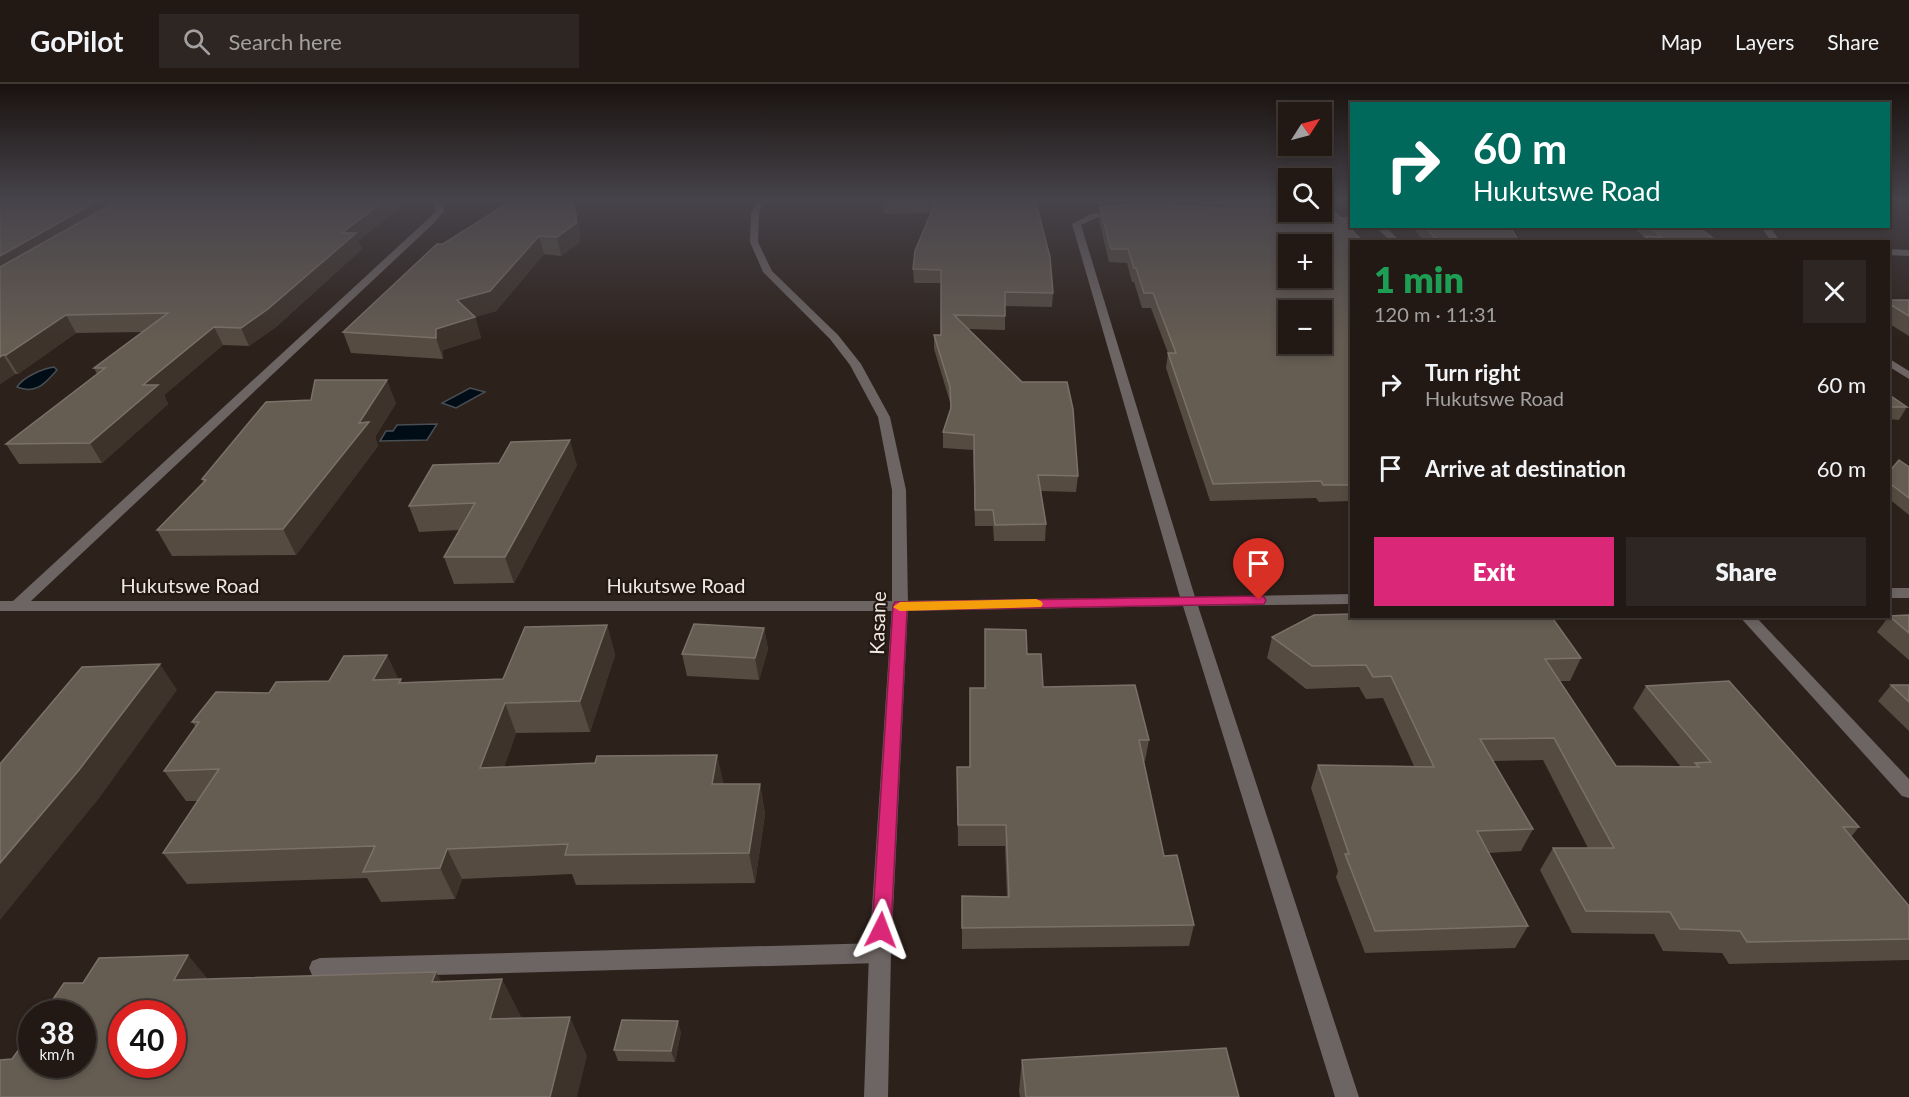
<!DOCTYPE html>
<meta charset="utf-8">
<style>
:root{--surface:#221914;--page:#2e2622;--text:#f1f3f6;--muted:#a2a0a0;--line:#3f3834;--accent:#db2777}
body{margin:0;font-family:Lato,sans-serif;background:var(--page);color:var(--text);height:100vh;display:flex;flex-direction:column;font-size:22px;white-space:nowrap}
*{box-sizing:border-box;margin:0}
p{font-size:20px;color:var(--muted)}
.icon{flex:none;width:33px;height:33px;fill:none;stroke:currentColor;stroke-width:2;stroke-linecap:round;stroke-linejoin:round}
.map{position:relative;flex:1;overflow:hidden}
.side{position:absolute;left:1350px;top:156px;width:540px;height:378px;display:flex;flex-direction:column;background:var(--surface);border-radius:0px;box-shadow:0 3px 9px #0003,0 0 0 2px var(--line)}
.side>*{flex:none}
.banner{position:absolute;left:1350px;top:18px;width:540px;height:126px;border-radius:0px;box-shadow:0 3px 9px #0003,0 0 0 2px var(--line);background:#00695c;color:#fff;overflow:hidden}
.needle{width:39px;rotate:54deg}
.tools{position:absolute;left:1278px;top:18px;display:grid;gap:12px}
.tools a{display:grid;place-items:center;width:54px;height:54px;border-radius:0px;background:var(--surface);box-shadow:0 3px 9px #0003,0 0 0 2px var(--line);font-size:30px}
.speed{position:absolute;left:18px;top:916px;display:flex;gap:12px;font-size:30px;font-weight:700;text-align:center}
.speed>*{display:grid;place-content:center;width:78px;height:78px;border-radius:50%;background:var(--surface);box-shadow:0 3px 9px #0003,0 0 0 2px var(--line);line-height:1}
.speed small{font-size:15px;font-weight:400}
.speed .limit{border:9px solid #d22;background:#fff;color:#111}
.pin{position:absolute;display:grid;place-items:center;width:51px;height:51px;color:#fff;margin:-62px -26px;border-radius:50% 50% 50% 0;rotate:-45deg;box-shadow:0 0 6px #0007}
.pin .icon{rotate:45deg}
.me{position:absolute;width:66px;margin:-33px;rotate:3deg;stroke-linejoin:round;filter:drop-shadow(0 0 4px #0008)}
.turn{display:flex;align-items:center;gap:21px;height:126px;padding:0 24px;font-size:27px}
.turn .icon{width:78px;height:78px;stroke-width:2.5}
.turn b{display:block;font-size:42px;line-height:51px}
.round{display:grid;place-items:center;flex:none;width:63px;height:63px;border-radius:0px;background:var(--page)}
.overview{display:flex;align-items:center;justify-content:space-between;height:102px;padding:0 24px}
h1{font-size:36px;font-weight:800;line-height:45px;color:#1e9e55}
.button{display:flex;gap:12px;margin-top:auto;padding:12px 24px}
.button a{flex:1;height:69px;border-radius:0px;background:var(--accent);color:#fff;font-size:24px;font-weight:800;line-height:69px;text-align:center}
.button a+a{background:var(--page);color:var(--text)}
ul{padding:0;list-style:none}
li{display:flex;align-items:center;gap:18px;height:84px;padding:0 24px}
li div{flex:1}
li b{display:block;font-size:22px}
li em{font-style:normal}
header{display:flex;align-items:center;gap:36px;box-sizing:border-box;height:84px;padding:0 30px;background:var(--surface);border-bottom:2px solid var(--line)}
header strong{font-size:28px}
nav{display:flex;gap:33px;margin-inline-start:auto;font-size:21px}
.search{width:420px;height:54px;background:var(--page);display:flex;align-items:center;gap:15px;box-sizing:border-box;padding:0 21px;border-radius:0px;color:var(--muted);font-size:22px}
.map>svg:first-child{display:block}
</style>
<header>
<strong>GoPilot</strong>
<div class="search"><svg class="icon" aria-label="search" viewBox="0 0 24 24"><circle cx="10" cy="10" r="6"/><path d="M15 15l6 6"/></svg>Search here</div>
<nav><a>Map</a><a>Layers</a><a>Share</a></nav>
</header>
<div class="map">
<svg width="1909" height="1013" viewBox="0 0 1909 1013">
<rect width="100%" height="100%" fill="#2d211b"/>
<!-- water -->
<g fill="#000d16" stroke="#484e53" stroke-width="1.5">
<path d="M54,283L57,286C46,298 37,311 17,303C23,293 42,285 54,283Z"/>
<path d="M470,304L485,308L456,324L442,319Z"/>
<path d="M437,340L427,356L380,357L386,347H393L397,341Z"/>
</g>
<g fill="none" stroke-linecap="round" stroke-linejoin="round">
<!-- minor -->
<g fill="#6d6564" fill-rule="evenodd">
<path d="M424,115H435L443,121L444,127L434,139L31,517H900L1180,513L1072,140L1091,130L1122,127V131L1096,134L1081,141L1195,513L1352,510V520L1198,522L1359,1013H1335L1183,522L900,527H0V517H13L428,135L436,127L435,122Z"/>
<path d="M1320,133H1352V139L1323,138L1320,137Z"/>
<path d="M1374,142H1385L1401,158H1392Z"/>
<path d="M1760,142H1769L1781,158H1772Z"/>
<path d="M1888,165L1909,166V172L1888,171Z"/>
<path d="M1888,274L1909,287V295L1888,282Z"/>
<rect x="1888" y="504" width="21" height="10"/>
<path d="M1739,532H1755L1909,695V714L1902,712Z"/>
<path d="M880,859L888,862L891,869L888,876L880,879L320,894L312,891L309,884L312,877L320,874Z"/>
</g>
<!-- tertiary -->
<path fill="#6d6564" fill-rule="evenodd" d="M758,115H766L759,129L758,158L772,187L838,251L861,280L890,333L906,406L908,522L891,869L888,1013H864L869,869L892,522V406L878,333L850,281L830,255L763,188L750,158L751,129Z"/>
</g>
<!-- wall -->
<g fill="#554b41">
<path d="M0,115H411L358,157L362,165L276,243L249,262L223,261L164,311L168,320L102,379L19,380L6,360L97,290L94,284L143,248L76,249L18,290H15L0,300Z"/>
<path d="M883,115H1035L1053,209L1052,223L1005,222V246L968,245L1078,392L1076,408L1041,407L1046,440L1045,457H994L993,442H975L973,366L943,364V348L950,327V318L934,265V251H941V199H914L913,185L931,129L884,130Z"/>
<path d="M1101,115H1288V128H1322V120L1324,122L1323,127L1352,158V417L1319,418L1316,414L1210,417L1166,284L1168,269L1151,224H1142L1134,198H1132L1127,179L1109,178L1099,136L1100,127H1098L1099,119Z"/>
<path d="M576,130L580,148V158L561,172L544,170L496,227L475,233L481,254L443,266V275L351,269L343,248L443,160Z"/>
<path d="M1411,142H1510L1519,158H1425Z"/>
<path d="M1632,142H1700L1699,144L1718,158H1643L1644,153Z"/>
<path d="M1888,216H1909V252L1888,239Z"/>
<path d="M1888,310L1907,323L1899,336L1888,335Z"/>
<path d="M396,319L375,353L378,362L296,471L172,472L157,446L203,398L202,395Z"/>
<path d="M577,381L514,499L454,500L444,473L460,446L419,448L409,422Z"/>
<path d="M1909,383V431L1888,414V389Z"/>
<path d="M1909,531V576L1877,548L1889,532Z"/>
<path d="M607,541L615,571L590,648L516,649L504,683L595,679L717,671L723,700H760L765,730L755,799L576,801L572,790L462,795L455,815L381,818L367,794L187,800L163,769L198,717H186L164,687L196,643L192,638L269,609L398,595L403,598L503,595Z"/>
<path d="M764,544L768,565L759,596L687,592L682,570Z"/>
<path d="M1272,553L1581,574L1570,597H1559L1616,682L1681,683L1633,624L1646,602L1859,743L1851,753L1909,822V876L1729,880L1722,869L1663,867L1654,850L1572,849L1540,786L1553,764H1588L1543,676L1493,677L1533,745L1521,767L1488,769L1528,842L1515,864L1365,869L1336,793L1338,787L1311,704L1318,681L1414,682L1383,614L1366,615L1359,603L1306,605L1267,574Z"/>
<path d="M1027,570L1043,603L1149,656L1145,677H1143L1164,772L1194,841L1189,862L962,865V812L1007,813L1005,762H958L957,683H969L984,604Z"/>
<path d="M1891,601H1909V647L1878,617Z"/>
<path d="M681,948L675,978L618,977L614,966Z"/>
<path d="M1022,976L1239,1013H1020L1019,1007Z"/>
</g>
<!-- shaded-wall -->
<g fill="#3e332b">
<path d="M101,115H136L0,194V172Z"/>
<path d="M386,115H411L358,157L362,165L276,243L249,262L241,244L342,149Z"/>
<path d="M1127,116L1126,124L1100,123V127H1098L1099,119Z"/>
<path d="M576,130L580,148V158L561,172L557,153Z"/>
<path d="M539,152L544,170L496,227L475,233L481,254L443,266V275L436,254V245L457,216Z"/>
<path d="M66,231L76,249L18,290L6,271Z"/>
<path d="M214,243L223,261L164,311L168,320L102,379L90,359L143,301Z"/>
<path d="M3,271L15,290L0,300V273Z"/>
<path d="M387,296L396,319L375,353L378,362L296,471L283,445L359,339Z"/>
<path d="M570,356L577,381L514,499L505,473Z"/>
<path d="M607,541L615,571L590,648L580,617Z"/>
<path d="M764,544L768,565L759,596L755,574Z"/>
<path d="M387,571L400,598L401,595L415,625L373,596Z"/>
<path d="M160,580L177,606L100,713L0,836V779Z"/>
<path d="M505,619L516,649L493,714L480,684Z"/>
<path d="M717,671L724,701L712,700Z"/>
<path d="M760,700L765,730L755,799L749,769Z"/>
<path d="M447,765L462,795L455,815L440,784Z"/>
<path d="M188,871L221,911L174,896Z"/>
<path d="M436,888L458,927L432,898Z"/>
<path d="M502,895L522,934L490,935Z"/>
<path d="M570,933L587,972L577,1013H550Z"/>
<path d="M678,937L681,948L675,978L671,967Z"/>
</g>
<!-- building -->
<g fill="#655c52" stroke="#7b7169" stroke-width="1.5" fill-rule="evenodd">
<path d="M0,115H101L0,172Z"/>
<path d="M121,115H386L342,149H356L268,225L241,244L214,243L143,301H158L90,359L6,360L105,284H94L168,229L66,231L6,271H3L0,273V183Z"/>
<path d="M514,115H571L576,130V139L557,153L539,152L490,207L457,216L475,233L436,245V254L343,248L437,160H443Z"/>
<path d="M884,115H1035L1050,173L1053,209L1005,208V232L954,231L1022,298H1067L1073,325L1078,392L1038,391L1046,440L995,441L993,426H975L974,351L943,348L951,324L950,303L934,251H941V186L913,185L915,167L936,117L884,118Z"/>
<path d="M1101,115H1288V121L1127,116L1099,119Z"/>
<path d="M1127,121L1288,126V128H1335L1363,158H1352V401H1323L1321,397L1213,400L1168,269H1176L1153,209H1144L1136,184H1134L1128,165H1111L1100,123ZM1288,160H1322V194H1288ZM1288,226H1322V260H1288Z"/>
<path d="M1424,142H1510L1519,158H1439Z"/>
<path d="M1649,142H1697L1718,158H1651L1645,152L1661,153Z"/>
<path d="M1888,216H1909V232L1888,219Z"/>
<path d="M315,296H387L359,339L369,338L283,445L157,446L206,396L202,395L266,318L311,316Z"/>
<path d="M1888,310L1907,323H1888Z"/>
<path d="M570,356L505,473H444L475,419L409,422L433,381L499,379L511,358Z"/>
<path d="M1899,376L1909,383V414L1888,398V389Z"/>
<path d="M1352,530V532H1551L1581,574L1545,575L1616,682L1699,683L1695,679L1711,678L1646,602L1729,597L1859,743H1843L1909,822V855L1747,858L1740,847L1680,845L1670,828L1586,827L1553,764H1614L1554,654L1480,655L1533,745L1477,747L1528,842L1375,847L1345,770H1349L1318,681L1434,683L1391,592L1373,593L1366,581L1312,582L1272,553L1314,531Z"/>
<path d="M1909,531V549L1889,532Z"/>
<path d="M694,540L764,544L755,574L682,570Z"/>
<path d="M607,541L580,617L505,619L480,684L595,679L597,672L717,671L712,700H760L749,769L565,771L568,760L447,765L440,784L363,788L375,762L163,769L219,685L164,687L199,638H192L216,608L269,609L276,598L329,597L344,572L387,571L373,596L401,595L399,599L503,595L525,543Z"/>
<path d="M985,545L1026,546L1027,570H1041L1043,603L1135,601L1149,656H1139L1164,772L1177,771L1194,841L962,844V812L1009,813L1006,741H958L957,683H970V604H985Z"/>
<path d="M160,580L79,686L0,779V680L82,583Z"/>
<path d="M1891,601H1909V618Z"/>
<path d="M188,871L174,896L436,888L432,898L502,895L490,935L570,933L550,1013H0V976L12,975L32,947V981H82V930H43L64,899H83L99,874ZM122,930H172V981H122Z"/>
<path d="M622,936L678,937L671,967L614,966Z"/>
<path d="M1226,964L1239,1013H1026L1022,976Z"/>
</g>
<!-- sky -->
<linearGradient id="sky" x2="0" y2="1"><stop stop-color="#19120f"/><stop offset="0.45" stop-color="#46434a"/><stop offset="1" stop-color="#46434a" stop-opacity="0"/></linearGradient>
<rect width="1909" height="257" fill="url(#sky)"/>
<!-- route -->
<path fill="#db2777" stroke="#8e194d" stroke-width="1.5" d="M1259,512L1264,513L1266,516L1264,520L907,526L891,846L888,852L881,854L874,852L872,846L893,522L895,518Z"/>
<!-- slow -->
<path fill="#f59e0b" d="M1036,515L1041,517L1043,520L1041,523L900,527L893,523L900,518Z"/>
<g text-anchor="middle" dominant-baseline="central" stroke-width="4.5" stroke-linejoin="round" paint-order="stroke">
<!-- street labels -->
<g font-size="20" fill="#efe7e2" stroke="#231812">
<text x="190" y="501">Hukutswe Road</text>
<text x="676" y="501">Hukutswe Road</text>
<text transform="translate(877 539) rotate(-88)">Kasane</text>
</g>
</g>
</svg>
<div class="tools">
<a><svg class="needle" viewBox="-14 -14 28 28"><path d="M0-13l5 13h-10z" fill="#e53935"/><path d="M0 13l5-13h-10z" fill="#a2a0a0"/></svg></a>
<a><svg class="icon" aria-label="search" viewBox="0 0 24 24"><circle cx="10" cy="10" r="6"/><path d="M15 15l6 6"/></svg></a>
<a>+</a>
<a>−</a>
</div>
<div class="speed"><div>38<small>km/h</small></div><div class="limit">40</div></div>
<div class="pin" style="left:1259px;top:516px;background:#d93025"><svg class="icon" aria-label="arrive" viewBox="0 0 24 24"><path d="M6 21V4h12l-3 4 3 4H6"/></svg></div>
<svg class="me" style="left:881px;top:846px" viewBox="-20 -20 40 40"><path d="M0-17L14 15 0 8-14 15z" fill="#db2777" stroke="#fff" stroke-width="4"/></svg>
<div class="banner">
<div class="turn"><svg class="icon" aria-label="right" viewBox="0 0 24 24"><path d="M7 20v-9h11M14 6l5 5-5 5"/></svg><div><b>60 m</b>Hukutswe Road</div></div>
</div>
<section class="side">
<div class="overview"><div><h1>1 min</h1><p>120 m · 11:31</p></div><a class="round"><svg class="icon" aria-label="close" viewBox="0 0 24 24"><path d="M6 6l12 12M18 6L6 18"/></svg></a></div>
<ul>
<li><svg class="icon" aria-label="right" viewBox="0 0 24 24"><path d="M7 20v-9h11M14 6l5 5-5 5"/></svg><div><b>Turn right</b><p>Hukutswe Road</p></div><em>60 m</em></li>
<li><svg class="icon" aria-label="arrive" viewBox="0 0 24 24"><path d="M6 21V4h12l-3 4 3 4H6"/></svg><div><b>Arrive at destination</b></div><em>60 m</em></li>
</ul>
<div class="button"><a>Exit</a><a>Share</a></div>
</section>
</div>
